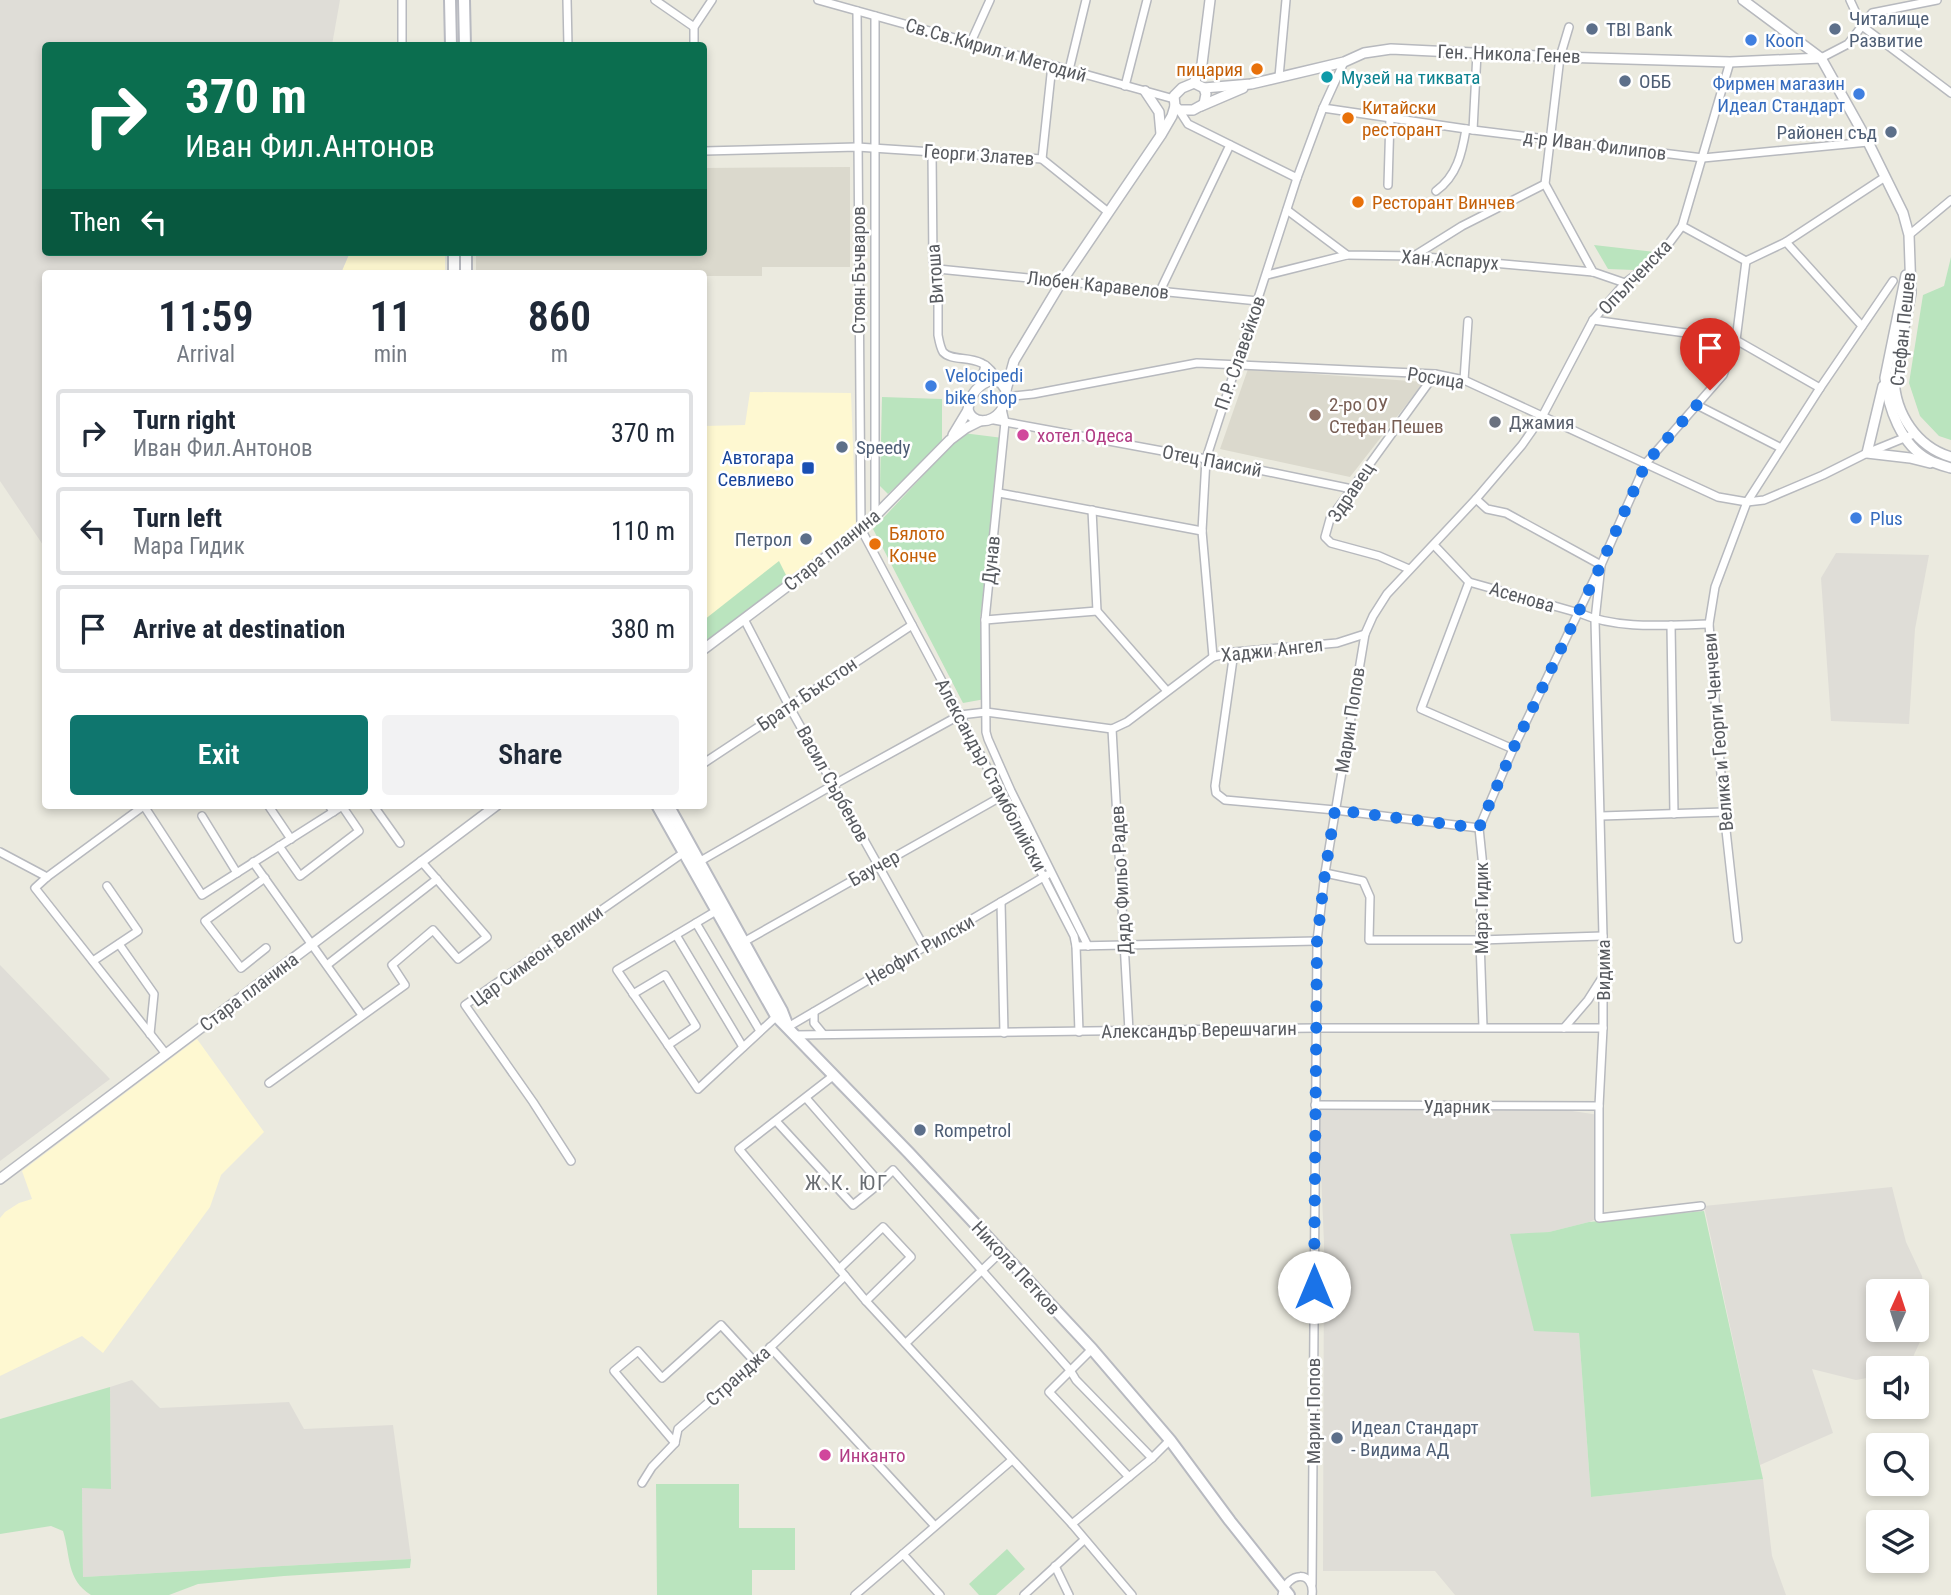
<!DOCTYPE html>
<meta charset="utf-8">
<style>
:root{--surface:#fff;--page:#f2f2f3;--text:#1f2937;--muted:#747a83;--line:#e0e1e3;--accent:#0f766e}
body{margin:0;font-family:"Roboto Condensed",sans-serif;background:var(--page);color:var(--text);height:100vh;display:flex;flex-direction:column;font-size:26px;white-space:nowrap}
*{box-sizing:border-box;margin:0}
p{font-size:23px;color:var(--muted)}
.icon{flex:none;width:38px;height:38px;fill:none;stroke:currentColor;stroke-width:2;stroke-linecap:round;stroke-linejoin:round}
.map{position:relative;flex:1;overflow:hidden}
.details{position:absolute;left:42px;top:270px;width:665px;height:539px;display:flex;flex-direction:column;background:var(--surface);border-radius:7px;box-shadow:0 4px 10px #0003}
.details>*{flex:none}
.top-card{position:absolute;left:42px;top:42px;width:665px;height:214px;border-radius:7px;box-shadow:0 4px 10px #0003;background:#0b6e4f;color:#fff;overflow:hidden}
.needle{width:46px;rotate:3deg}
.tools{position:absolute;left:1866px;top:1279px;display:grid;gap:14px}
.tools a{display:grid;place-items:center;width:63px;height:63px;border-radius:7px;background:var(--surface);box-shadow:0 4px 10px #0003;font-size:35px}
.pin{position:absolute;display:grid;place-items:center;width:60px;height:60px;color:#fff;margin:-72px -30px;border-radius:50% 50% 50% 0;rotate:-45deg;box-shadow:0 0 7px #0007}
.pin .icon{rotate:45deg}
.me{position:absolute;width:77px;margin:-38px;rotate:0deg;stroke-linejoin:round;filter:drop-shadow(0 0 5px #0008)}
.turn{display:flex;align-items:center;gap:24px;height:147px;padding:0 28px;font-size:32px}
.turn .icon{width:91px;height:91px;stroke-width:2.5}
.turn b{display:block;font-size:49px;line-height:60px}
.then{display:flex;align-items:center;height:66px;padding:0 28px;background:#0003;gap:14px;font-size:26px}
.eta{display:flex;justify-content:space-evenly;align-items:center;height:119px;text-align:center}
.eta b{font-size:42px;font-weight:600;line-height:49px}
.cta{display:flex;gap:14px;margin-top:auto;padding:14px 28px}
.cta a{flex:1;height:80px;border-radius:7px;background:var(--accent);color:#fff;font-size:28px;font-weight:600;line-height:80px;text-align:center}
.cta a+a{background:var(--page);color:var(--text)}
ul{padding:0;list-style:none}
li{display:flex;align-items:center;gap:21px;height:88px;margin:0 14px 10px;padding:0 14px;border:4px solid var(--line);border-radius:7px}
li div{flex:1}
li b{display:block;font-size:26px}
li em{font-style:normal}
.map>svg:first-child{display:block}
</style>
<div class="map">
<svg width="1951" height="1595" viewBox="0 0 1951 1595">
<rect width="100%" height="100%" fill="#ebeadf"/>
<!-- commercial -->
<g fill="#fef8d1">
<path d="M350,252H445V273H341Z"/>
<path d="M750,392L851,393L856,525L704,643V426L745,425Z"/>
<path d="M197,1039L264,1132L221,1175L210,1207L103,1353L82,1336L0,1376V1218L5,1212L19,1203L32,1199L22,1171Z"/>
</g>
<!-- industrial -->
<g fill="#dfddd7" fill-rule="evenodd">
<path d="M0,0H340L332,45L46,46V252H350L341,273H46L45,548L0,481Z"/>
<path d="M1836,553L1929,555L1915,629L1909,724L1831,721L1821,578Z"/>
<path d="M0,965L110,1079L0,1161Z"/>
<path d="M1318,1103L1552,1108L1599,1115V1218L1589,1222L1549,1232L1511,1235L1579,1333L1591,1497L1763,1479L1772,1556L1786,1595H1455L1435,1571H1323L1324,1243Z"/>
<path d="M1892,1187L1906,1242L1922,1276L1928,1324L1908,1368H1878V1376L1856,1380L1812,1369L1833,1433L1760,1465L1704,1206ZM1878,1292H1916V1330H1878Z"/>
<path d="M132,1380L160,1408L289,1402L304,1429L393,1425L411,1559L83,1577L82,1488H111L110,1387Z"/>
</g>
<!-- education -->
<g fill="#dbd9cd">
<path d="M850,167V267H762V276H704V273H476V252H704V168Z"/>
<path d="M1248,369L1424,382L1350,477L1220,449Z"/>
</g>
<!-- green -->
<g fill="#bae4be">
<path d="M1594,245L1655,252L1634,270L1608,269Z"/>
<path d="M1951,257V440L1939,436L1920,416L1909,383L1923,295L1944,286Z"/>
<path d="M882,397L942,399V443L888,494L880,486Z"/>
<path d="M963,433L1003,438L980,619L985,699L963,703L873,529Z"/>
<path d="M779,561L788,579L704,643V620Z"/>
<path d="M1704,1211L1763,1479L1591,1497L1579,1333L1534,1331L1510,1234L1549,1232L1589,1222Z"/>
<path d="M110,1387L111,1489L82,1488L83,1577L411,1559L410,1568L284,1576L198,1584L169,1595H91C66,1579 71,1557 63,1531L51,1526L0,1534V1419Z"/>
<path d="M739,1484V1528H795V1570H752V1595H657L656,1484Z"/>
<path d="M1007,1549L1025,1569L996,1595H979L969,1584Z"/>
</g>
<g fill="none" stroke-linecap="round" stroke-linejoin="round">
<defs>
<g id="minor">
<path d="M402,0V46"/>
<path d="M567,0L568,46"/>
<path d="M655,0L694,27"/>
<path d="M818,0L1174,99"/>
<path d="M1850,0L1862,26L1951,93"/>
<path d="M857,11L861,529L960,715L1074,936L1076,946L1079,1032"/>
<path d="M875,16V516"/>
<path d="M1569,27L1560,57L1545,184L1593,272"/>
<path d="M971,42L990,0"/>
<path d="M694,46V27L712,0"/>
<path d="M1821,58L1848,44L1872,13L1937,0"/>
<path d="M1069,70L1086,0"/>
<path d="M1279,77L1286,0"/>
<path d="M1125,86L1147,0"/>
<path d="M1323,108L1473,130L1703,158L1868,142"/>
<path d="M1179,110L1188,124L1297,178"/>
<path d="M1473,130L1477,53"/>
<path d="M704,151L857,147L1042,159L1108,212"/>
<path d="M932,152L933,262L938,269V335C939,340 940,347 943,352C955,365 984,349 998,382"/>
<path d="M1042,159L1052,65"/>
<path d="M1388,185L1390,118"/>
<path d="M1436,191C1457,176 1462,153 1466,129"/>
<path d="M1287,210L1347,255L1414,256L1593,272L1625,283"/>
<path d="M1682,226L1746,261L1736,340L1723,375L1646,463L1601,565L1595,620L1603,936V1028L1599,1106V1218L1701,1206"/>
<path d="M1909,235L1951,200"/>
<path d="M1786,242L1862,326"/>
<path d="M1414,256L1462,226L1545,184"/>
<path d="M1746,261L1786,242L1885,177"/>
<path d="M938,269L1258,301"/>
<path d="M1267,275L1347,255"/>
<path d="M1160,291L1230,145"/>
<path d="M1593,320L1736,340L1820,388"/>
<path d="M1464,380L1468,321"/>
<path d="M980,385L985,365"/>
<path d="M1005,397L1033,394L1197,363L1435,374L1464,380L1718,497L1747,502L1764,500L1823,475L1867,453L1914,434"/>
<path d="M1697,405L1781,448"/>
<path d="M1002,409L1005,422L985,620L986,732L988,739L1011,791L1088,946"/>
<path d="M989,419L1206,459L1352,489"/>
<path d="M999,493L1202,531"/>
<path d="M1476,499L1487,509L1506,513L1601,565L1513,749L1479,828L1483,867L1480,940L1483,1027"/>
<path d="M1092,510L1097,611L1167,691"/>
<path d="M1434,545L1469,582L1579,613C1619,630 1666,625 1709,624"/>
<path d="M1409,569L1379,556L1331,543L1325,537L1330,519L1435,374"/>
<path d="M1469,582L1421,709L1513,749"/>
<path d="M744,619L789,706L924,947"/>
<path d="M985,620L1097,611"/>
<path d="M1671,625L1674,814"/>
<path d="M1234,652L1215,786L1216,793L1225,800L1335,810L1479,828"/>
<path d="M1213,657L1202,531L1206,459L1297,178L1323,108L1344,62"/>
<path d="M1112,729L1129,1031"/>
<path d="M704,763L912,625"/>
<path d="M145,805L47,877L35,888L166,1054"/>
<path d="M268,805L291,839"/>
<path d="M373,805L400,843"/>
<path d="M144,806L202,895L333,812L329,805"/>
<path d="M202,816L237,873"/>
<path d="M1601,816L1724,812"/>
<path d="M279,846L300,876L359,831L342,806L333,812"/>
<path d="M0,852L47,877"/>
<path d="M253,862L362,1015"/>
<path d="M697,863L833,785L960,715L986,712L1112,729L1127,722L1213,657L1234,652L1337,643L1365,634"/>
<path d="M1325,873L1363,881L1370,897L1369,940H1480L1603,936"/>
<path d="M265,878L205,921L241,968L266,948"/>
<path d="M1001,902L1004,1033"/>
<path d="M716,911L617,970L698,1089L779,1014"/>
<path d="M696,923L760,1031"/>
<path d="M676,935L743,1047"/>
<path d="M1738,939L1724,812L1709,624L1715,587L1747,502L1820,388L1893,281"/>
<path d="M119,944L154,994L150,1034"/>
<path d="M740,944L1004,795"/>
<path d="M1076,946L1317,941"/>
<path d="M93,961L138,931L107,886"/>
<path d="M327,965L437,879"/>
<path d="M633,994L665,975L696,1026L668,1045"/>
<path d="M814,1012V1023L823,1034"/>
<path d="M788,1027L1047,875"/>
<path d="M1564,1028L1588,1000L1602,978"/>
<path d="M796,1035L1316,1028H1603"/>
<path d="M833,1076L739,1149L866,1301L1072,1524L1132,1595"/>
<path d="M269,1083L405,985L392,965L433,930L458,959L487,937L421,861"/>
<path d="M806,1098L880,1183L893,1170L1070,1370L1076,1380L1152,1458"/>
<path d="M1315,1105L1599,1106"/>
<path d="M776,1121L853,1205L880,1183"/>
<path d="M571,1161L533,1102L465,1005L686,851"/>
<path d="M839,1269L883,1227L911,1257L866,1301"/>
<path d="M906,1343L1001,1252"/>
<path d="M770,1347L934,1525"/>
<path d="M1092,1349L1049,1392L1129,1477"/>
<path d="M675,1443L614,1371L638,1351L662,1378L721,1325L755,1362"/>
<path d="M642,1483L652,1467L675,1443L678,1429L755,1362L845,1276"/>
<path d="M1072,1524L1152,1458L1170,1440"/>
<path d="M903,1554L1012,1460"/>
<path d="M1055,1566L1069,1595"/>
<path d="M1312,1584L1317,941L1325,873L1365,634L1373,616L1387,594L1476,499L1522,445L1543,415L1593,320L1625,283L1658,258L1682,226L1730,62"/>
<path d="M855,1595L903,1554L940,1595"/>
<path d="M1024,1595L1084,1540"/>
<path d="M1282,1595C1287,1571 1315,1570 1312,1595"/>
</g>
<g id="tertiary">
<path d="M1743,0L1821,58L1868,142L1903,213L1909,235L1911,293L1894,378C1895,414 1917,447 1951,457"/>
<path d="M1194,83L1204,88L1206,94L1204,104L1193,110H1179L1175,106L1174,96L1182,88Z"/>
<path d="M1194,83L1202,64L1210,0"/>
<path d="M1204,88L1251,84L1344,62L1364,53L1391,49L1560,57L1730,62L1821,58"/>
<path d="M1145,91L1159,112L1161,134"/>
<path d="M1201,106L1243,88"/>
<path d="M1906,275L1885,378C1888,408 1901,445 1929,460C1936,464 1944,466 1951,468"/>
<path d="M993,380L1001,383L1006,390C1005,397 1005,406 1000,412C991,423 973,425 968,410C969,395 979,383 993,380Z"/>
<path d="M1883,386L1867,453L1910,458L1930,463"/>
<path d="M1006,390L1014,361L1062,281L1161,135L1172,116L1175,106"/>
<path d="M953,435L968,410"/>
<path d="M704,649L830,554L875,516L950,440L966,428L980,421"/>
<path d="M0,1179L497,805"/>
</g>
<g id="secondary">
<path d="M450,0L451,46"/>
<path d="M464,0L465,46"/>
<path d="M454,252V273"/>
<path d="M466,273V252"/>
<path d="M657,805L776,1016L909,1153L1092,1349L1170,1440L1230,1521L1289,1595"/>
<path d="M668,805L782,1011L787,1024"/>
</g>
</defs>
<!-- minor casing -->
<use href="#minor" stroke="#b7b9be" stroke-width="10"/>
<!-- tertiary casing -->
<use href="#tertiary" stroke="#b7b9be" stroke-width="12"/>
<!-- secondary casing -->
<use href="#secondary" stroke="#b8bac1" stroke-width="14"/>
<!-- minor -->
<use href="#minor" stroke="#fff" stroke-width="7"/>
<!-- tertiary -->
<use href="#tertiary" stroke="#fff" stroke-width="9"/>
<!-- secondary -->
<use href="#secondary" stroke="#fff" stroke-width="10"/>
</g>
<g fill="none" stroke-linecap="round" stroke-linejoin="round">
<!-- route -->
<path stroke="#1a73e8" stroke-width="12" stroke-dasharray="0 21.6" d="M1314,1287L1317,941L1325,873L1335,810L1479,828L1513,749L1601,565L1646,463L1710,390"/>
</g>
<!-- markers -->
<g fill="#5c6f8a" stroke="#fff" stroke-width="2.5">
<circle cx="1592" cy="29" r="7"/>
<circle cx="1835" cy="29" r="7"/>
<circle cx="1625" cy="81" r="7"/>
<circle cx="1891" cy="132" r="7"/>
<circle cx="842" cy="447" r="7"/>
<circle cx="806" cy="539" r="7"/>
<circle cx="920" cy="1130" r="7"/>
<circle cx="1337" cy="1438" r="7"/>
</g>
<g fill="#3f7fe0" stroke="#fff" stroke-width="2.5">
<circle cx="1751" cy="40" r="7"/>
<circle cx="1859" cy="94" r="7"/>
<circle cx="931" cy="386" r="7"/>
<circle cx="1856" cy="518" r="7"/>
</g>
<g fill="#e8710a" stroke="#fff" stroke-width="2.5">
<circle cx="1257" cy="69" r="7"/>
<circle cx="1348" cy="118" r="7"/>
<circle cx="1358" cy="202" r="7"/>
<circle cx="875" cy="544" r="7"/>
</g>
<circle fill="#0f9aa8" stroke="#fff" stroke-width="2.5" cx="1327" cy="77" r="7"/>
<circle fill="#8d6e63" stroke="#fff" stroke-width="2.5" cx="1315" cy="415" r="7"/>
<circle fill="#6b7280" stroke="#fff" stroke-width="2.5" cx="1495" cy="422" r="7"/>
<g fill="#d1479c" stroke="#fff" stroke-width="2.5">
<circle cx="1023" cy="435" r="7"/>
<circle cx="825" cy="1455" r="7"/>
</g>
<rect fill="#1a4fb4" stroke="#fff" stroke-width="2.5" x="801" y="461" width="14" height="14" rx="3.5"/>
<g text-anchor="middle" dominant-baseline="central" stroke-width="5" stroke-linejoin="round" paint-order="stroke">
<!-- service labels -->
<g font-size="19" fill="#4e5e75" stroke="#fff" text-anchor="start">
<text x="1849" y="18">Читалище<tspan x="1849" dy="22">Развитие</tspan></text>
<text x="1606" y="29">TBI Bank</text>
<text x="1639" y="81">ОББ</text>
<text x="1877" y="132" text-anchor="end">Районен съд</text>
<text x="856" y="447">Speedy</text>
<text x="792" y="539" text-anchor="end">Петрол</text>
<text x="934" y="1130">Rompetrol</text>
<text x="1351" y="1427">Идеал Стандарт<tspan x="1351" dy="22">- Видима АД</tspan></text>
</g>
<!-- shop labels -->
<g font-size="19" fill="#366cbe" stroke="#fff" text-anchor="start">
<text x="1765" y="40">Кооп</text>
<text x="1845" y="83" text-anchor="end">Фирмен магазин<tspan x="1845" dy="22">Идеал Стандарт</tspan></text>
<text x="945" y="375">Velocipedi<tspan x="945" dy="22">bike shop</tspan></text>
<text x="1870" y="518">Plus</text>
</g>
<!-- street labels -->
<g font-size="19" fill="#585b60" stroke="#fff">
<text transform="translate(996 50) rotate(16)">Св.Св.Кирил и Методий</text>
<text transform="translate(1509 54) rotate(2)">Ген. Никола Генев</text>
<text transform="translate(1595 145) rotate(7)">д-р Иван Филипов</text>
<text transform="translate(979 155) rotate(4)">Георги Златев</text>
<text transform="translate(1450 260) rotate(4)">Хан Аспарух</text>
<text transform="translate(858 270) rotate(-90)">Стоян Бъчваров</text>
<text transform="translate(935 274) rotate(-94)">Витоша</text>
<text transform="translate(1635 277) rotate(-46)">Опълченска</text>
<text transform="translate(1098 285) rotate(6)">Любен Каравелов</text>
<text transform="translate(1903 329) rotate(-84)">Стефан Пешев</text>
<text transform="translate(1240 353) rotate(-71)">П.Р. Славейков</text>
<text transform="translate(1436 378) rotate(9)">Росица</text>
<text transform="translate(1212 461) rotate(11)">Отец Паисий</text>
<text transform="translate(1351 492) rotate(-56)">Здравец</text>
<text transform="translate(832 550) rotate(-39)">Стара планина</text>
<text transform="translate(991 560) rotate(-84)">Дунав</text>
<text transform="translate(1522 597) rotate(16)">Асенова</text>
<text transform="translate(1272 650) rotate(-6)">Хаджи Ангел</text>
<text transform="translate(807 694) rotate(-34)">Братя Бъкстон</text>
<text transform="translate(1350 720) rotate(-81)">Марин Попов</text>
<text transform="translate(1718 732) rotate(-95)">Велика и Георги Ченчеви</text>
<text transform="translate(991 775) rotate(62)">Александър Стамболийски</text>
<text transform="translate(833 784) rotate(61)">Васил Сърбенов</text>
<text transform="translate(874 868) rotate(-29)">Баучер</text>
<text transform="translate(1121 880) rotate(-93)">Дядо Фильо Радев</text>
<text transform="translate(1481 908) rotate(-90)">Мара Гидик</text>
<text transform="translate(920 950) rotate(-30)">Неофит Рилски</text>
<text transform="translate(537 956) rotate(-36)">Цар Симеон Велики</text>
<text transform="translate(1603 970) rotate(-90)">Видима</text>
<text transform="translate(249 992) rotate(-37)">Стара планина</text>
<text transform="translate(1199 1030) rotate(-1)">Александър Верешчагин</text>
<text x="1457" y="1106">Ударник</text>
<text transform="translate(1016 1268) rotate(47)">Никола Петков</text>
<text transform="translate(738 1376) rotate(-42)">Странджа</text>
<text transform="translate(1313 1411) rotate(-90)">Марин Попов</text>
</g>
<!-- food labels -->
<g font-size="19" fill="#c56008" stroke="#fff" text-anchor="start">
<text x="1243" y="69" text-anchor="end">пицария</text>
<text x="1362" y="107">Китайски<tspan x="1362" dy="22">ресторант</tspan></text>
<text x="1372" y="202">Ресторант Винчев</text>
<text x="889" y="533">Бялото<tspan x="889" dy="22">Конче</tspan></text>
</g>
<!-- culture labels -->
<g font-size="19" fill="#0d838f" stroke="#fff" text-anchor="start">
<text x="1341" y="77">Музей на тиквата</text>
</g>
<!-- education labels -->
<g font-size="19" fill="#785e54" stroke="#fff" text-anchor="start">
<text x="1329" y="404">2-ро ОУ<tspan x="1329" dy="22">Стефан Пешев</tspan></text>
</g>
<!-- worship labels -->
<g font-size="19" fill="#5b616d" stroke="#fff" text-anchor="start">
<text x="1509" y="422">Джамия</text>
</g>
<!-- hotel labels -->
<g font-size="19" fill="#b23c85" stroke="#fff" text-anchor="start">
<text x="1037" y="435">хотел Одеса</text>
<text x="839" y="1455">Инканто</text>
</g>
<!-- transit labels -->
<g font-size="19" fill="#164399" stroke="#fff" text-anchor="end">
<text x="794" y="457">Автогара<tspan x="794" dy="22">Севлиево</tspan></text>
</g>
<!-- neighbourhood labels -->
<g font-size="21" letter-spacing="2" fill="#696d72" stroke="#fff">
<text x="847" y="1183">Ж.К. ЮГ</text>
</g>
</g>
</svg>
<div class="tools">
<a><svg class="needle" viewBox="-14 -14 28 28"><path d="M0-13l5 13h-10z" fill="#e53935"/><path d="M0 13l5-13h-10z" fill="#747a83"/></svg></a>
<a><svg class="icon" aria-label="sound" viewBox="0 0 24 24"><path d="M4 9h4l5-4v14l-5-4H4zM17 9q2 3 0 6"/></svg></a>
<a><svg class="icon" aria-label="search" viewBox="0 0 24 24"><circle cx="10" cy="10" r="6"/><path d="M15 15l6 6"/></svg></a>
<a><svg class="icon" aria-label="layers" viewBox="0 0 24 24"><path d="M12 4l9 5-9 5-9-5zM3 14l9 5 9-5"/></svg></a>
</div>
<div class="pin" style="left:1710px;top:390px;background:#d93025"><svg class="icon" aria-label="arrive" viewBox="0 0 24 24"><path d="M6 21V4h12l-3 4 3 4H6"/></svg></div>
<svg class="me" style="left:1314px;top:1287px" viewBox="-20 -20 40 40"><circle r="19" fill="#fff"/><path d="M0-13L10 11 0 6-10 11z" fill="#1a73e8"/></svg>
<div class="top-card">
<div class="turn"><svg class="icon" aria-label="right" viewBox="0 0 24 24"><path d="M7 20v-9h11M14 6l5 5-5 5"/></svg><div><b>370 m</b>Иван Фил.Антонов</div></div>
<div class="then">Then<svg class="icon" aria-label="left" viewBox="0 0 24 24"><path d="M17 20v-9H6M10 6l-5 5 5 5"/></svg></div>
</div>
<section class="details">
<div class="eta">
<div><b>11:59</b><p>Arrival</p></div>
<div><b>11</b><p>min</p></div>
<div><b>860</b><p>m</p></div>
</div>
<ul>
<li><svg class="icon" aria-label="right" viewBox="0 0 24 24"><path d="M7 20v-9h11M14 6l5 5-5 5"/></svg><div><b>Turn right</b><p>Иван Фил.Антонов</p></div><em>370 m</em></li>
<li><svg class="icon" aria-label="left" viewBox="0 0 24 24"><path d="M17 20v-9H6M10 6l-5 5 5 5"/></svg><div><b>Turn left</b><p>Мара Гидик</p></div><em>110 m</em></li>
<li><svg class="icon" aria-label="arrive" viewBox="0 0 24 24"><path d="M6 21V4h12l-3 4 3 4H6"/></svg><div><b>Arrive at destination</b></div><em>380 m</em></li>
</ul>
<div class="cta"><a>Exit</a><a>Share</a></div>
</section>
</div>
